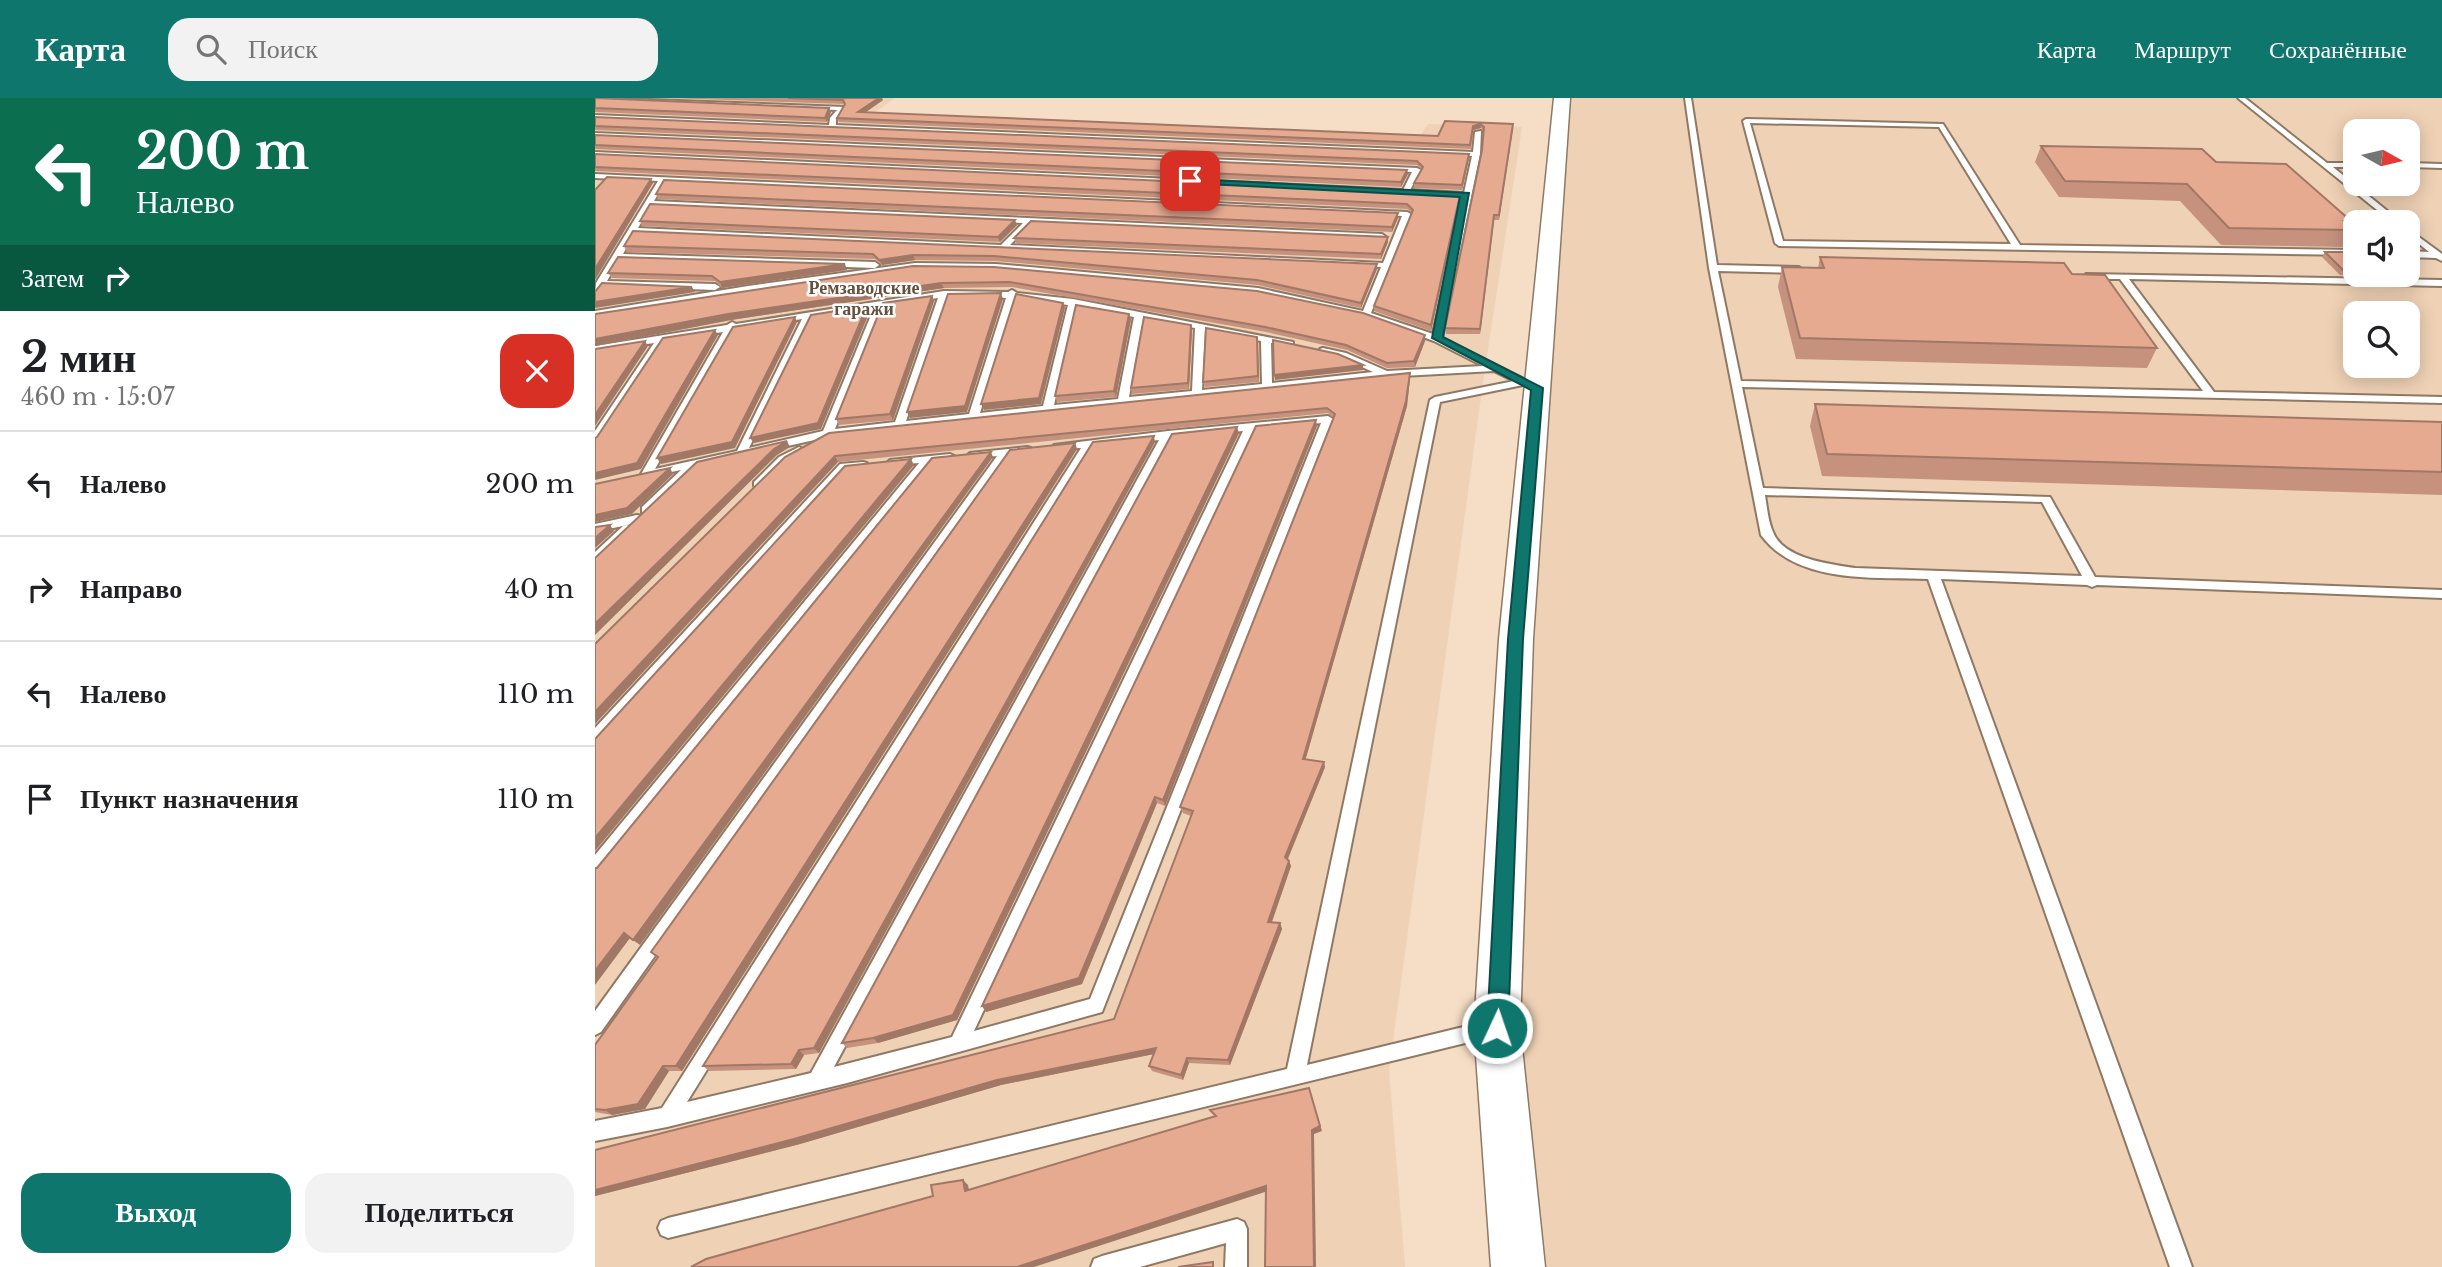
<!DOCTYPE html>
<html lang="ru">
<meta charset="utf-8">
<style>
:root{--surface:#fff;--page:#f2f2f2;--text:#202124;--muted:#757577;--line:#e0e0e0;--accent:#0f766e}
body{margin:0;font-family:"Libre Baskerville",serif;background:var(--page);color:var(--text);height:100vh;display:flex;flex-direction:column;font-size:26px;white-space:nowrap}
*{box-sizing:border-box;margin:0}
p{font-size:23px;color:var(--muted)}
.icon{flex:none;width:38px;height:38px;fill:none;stroke:currentColor;stroke-width:2;stroke-linecap:round;stroke-linejoin:round}
.map{position:relative;flex:1;overflow:hidden}
.drawer{display:flex;flex-direction:column;background:var(--surface);width:595px}
.drawer>*{flex:none}
.guide{background:#0b6e4f;color:#fff;overflow:hidden}
.needle{width:46px;rotate:98deg}
.controls{position:absolute;left:1748px;top:21px;display:grid;gap:14px}
.controls a{display:grid;place-items:center;width:77px;height:77px;border-radius:14px;background:var(--surface);box-shadow:0 4px 18px #0003;font-size:35px}
.pin{position:absolute;display:grid;place-items:center;width:60px;height:60px;color:#fff;margin:-30px;border-radius:14px;box-shadow:0 4px 10px #0006}
.me{position:absolute;width:77px;margin:-38px;rotate:3deg;stroke-linejoin:round;filter:drop-shadow(0 0 5px #0008)}
.turn{display:flex;align-items:center;gap:24px;height:147px;padding:0 21px;font-size:32px}
.turn .icon{width:91px;height:91px;stroke-width:2.5}
.turn b{display:block;font-size:49px;line-height:60px}
.then{display:flex;align-items:center;height:66px;padding:0 21px;background:#0003;gap:14px;font-size:26px}
.round{display:grid;place-items:center;flex:none;width:74px;height:74px;border-radius:21px;background:var(--page)}
.overview{display:flex;align-items:center;justify-content:space-between;height:119px;padding:0 21px}
h1{font-size:42px;font-weight:700;line-height:52px}
.cta{display:flex;gap:14px;margin-top:auto;padding:14px 21px}
.cta a{flex:1;height:80px;border-radius:21px;background:var(--accent);color:#fff;font-size:28px;font-weight:700;line-height:80px;text-align:center}
.cta a+a{background:var(--page);color:var(--text)}
ul{padding:0;list-style:none}
li{display:flex;align-items:center;gap:21px;height:105px;padding:0 21px;border-top:2px solid var(--line)}
li div{flex:1}
li b{display:block;font-size:26px}
li em{font-style:normal}
header{display:flex;align-items:center;gap:42px;box-sizing:border-box;height:98px;padding:0 35px;background:var(--accent);color:#fff}
header strong{font-size:33px}
nav{display:flex;gap:38px;margin-inline-start:auto;font-size:24px}
.search{width:490px;height:63px;background:var(--page);display:flex;align-items:center;gap:18px;box-sizing:border-box;padding:0 24px;border-radius:21px;color:var(--muted);font-size:26px}
main{display:flex;flex:1;min-height:0}
.map>svg:first-child{display:block}
</style>
<header>
<strong>Карта</strong>
<div class="search"><svg class="icon" aria-label="search" viewBox="0 0 24 24"><circle cx="10" cy="10" r="6"/><path d="M15 15l6 6"/></svg>Поиск</div>
<nav><a>Карта</a><a>Маршрут</a><a>Сохранённые</a></nav>
</header>
<main>
<section class="drawer">
<div class="guide">
<div class="turn"><svg class="icon" aria-label="left" viewBox="0 0 24 24"><path d="M17 20v-9H6M10 6l-5 5 5 5"/></svg><div><b>200 m</b>Налево</div></div>
<div class="then">Затем<svg class="icon" aria-label="right" viewBox="0 0 24 24"><path d="M7 20v-9h11M14 6l5 5-5 5"/></svg></div>
</div>
<div class="overview"><div><h1>2 мин</h1><p>460 m · 15:07</p></div><a class="round" style="background:#d93025;color:#fff"><svg class="icon" aria-label="close" viewBox="0 0 24 24"><path d="M6 6l12 12M18 6L6 18"/></svg></a></div>
<ul>
<li><svg class="icon" aria-label="left" viewBox="0 0 24 24"><path d="M17 20v-9H6M10 6l-5 5 5 5"/></svg><div><b>Налево</b></div><em>200 m</em></li>
<li><svg class="icon" aria-label="right" viewBox="0 0 24 24"><path d="M7 20v-9h11M14 6l5 5-5 5"/></svg><div><b>Направо</b></div><em>40 m</em></li>
<li><svg class="icon" aria-label="left" viewBox="0 0 24 24"><path d="M17 20v-9H6M10 6l-5 5 5 5"/></svg><div><b>Налево</b></div><em>110 m</em></li>
<li><svg class="icon" aria-label="arrive" viewBox="0 0 24 24"><path d="M6 21V4h12l-3 4 3 4H6"/></svg><div><b>Пункт назначения</b></div><em>110 m</em></li>
</ul>
<div class="cta"><a>Выход</a><a>Поделиться</a></div>
</section>
<div class="map">
<svg width="1847" height="1169" viewBox="0 0 1847 1169">
<rect width="100%" height="100%" fill="#f5ddc6"/>
<!-- built -->
<g fill="#efd1b5" fill-rule="evenodd">
<path d="M0,0H300L275,18L823,41L833,26L927,29L888,284L794,972L810,1169H0Z"/>
<path d="M967,0H1847V1169H923L902,930ZM1760,33H1813V86H1760ZM1760,124H1813V177H1760ZM1760,215H1813V268H1760Z"/>
</g>
<g fill="none" stroke-linecap="round" stroke-linejoin="round">
<defs>
<g id="service">
<path d="M0,0L250,9L241,20V27L878,54L880,34L886,33L885,56L847,240L947,290L942,293L928,287L845,304L712,967L897,922L903,925L906,931L903,937L73,1140L66,1137L63,1130L66,1123L73,1120L692,971L835,302L840,299L919,283L899,273L789,279L243,336L228,342L224,341L103,368L55,415H47V409L86,372L52,379L46,376L128,234L70,243L4,343L0,344V333L59,245L0,254V248L132,227L137,224L141,226L349,193L413,194L417,192L422,195L478,201L698,244V248L676,245L677,285L778,274L745,259L725,255V251L728,250L751,255L792,273L888,268L839,243L769,218L663,196L401,172L320,171L153,194L0,219V213L153,188L320,165L401,166L663,190L768,213L786,169L40,135L28,156L280,164L284,167L280,170L25,161L12,183L120,186L125,189L120,192L9,188L3,197L0,198L1,185L63,83L0,80V76L812,114L816,116L776,215L838,236L868,99L0,58V54L808,92L817,74L0,39V35L822,70L826,72L815,92L869,95L877,58L0,21V17L234,27L235,20L242,12L0,2ZM70,84L807,118L788,165L415,147L437,125L790,141L791,139L787,136L59,103ZM56,108L428,125L406,147L43,130ZM374,198L411,200L374,316L311,323L353,199ZM343,200L300,324L240,331L289,208ZM420,200L473,207L448,308L385,315ZM481,209L539,219L523,301L459,307ZM279,210L228,333L154,350L217,220ZM207,221L142,353L60,371L139,232ZM548,221L600,230L597,293L534,299ZM610,232L666,243L667,286L607,292Z"/>
<path d="M1090,0H1096L1122,167L1204,169L1208,172L1204,175L1123,173L1146,283L1608,293L1525,181H1494L1490,178L1491,176L1847,182V188L1534,181L1619,294L1847,299V305L1147,289L1168,390L1455,399L1500,479L1847,492V500L1502,487L1497,489L1492,487L1346,481L1597,1169H1575L1333,481C1278,479 1202,486 1166,437L1114,170ZM1170,397L1447,404L1487,478L1260,470C1235,466 1188,461 1178,434C1173,423 1172,409 1170,397Z"/>
<path d="M1643,0H1650L1732,65H1760V69H1738L1806,124H1797Z"/>
<path d="M1151,21L1348,26L1425,147L1760,152V157L1184,148L1180,145L1148,23ZM1155,25L1344,29L1416,146L1188,143Z"/>
<path d="M1765,26H1769L1780,33H1772L1765,28Z"/>
<path d="M1813,65L1847,66V70L1813,69Z"/>
<path d="M1813,131L1847,156V163L1841,160L1813,159V153L1834,154L1813,137Z"/>
<path d="M733,318L738,321L507,914L252,985L72,1029L0,1043V1023L67,1010L486,350L459,351V347L573,333ZM726,325L495,901L379,933L660,332ZM648,333L357,939L239,969L576,341ZM564,342L216,975L92,1004L497,349Z"/>
<path d="M204,349L210,352L208,354L192,363L167,388H159V384L184,359Z"/>
<path d="M432,349L436,350V354L414,357L6,934L0,937V913L402,358L379,360L373,357L375,355Z"/>
<path d="M355,356L361,359L359,361L337,364L6,774L0,776V757L324,365L299,367L293,364L295,362Z"/>
<path d="M268,364L272,365V369L252,371L5,644L0,646V630L245,366Z"/>
<path d="M42,417L46,418V424L0,434V426Z"/>
<path d="M32,427L38,431L36,434L4,464L0,465V454L28,428Z"/>
<path d="M642,1121L649,1124L652,1131V1169H630L631,1145L545,1169H496L499,1161L507,1158Z"/>
</g>
<path id="tertiary" d="M959,0H975L938,541L925,930L950,1169H896L879,930L904,541Z"/>
</defs>
<!-- service casing -->
<use href="#service" stroke="#8f7965" stroke-width="4"/>
<!-- tertiary casing -->
<use href="#tertiary" stroke="#8f7965" stroke-width="3"/>
<!-- service -->
<use href="#service" fill="#fff" fill-rule="evenodd"/>
<!-- tertiary -->
<use href="#tertiary" fill="#fff" fill-rule="evenodd"/>
</g>
<!-- wall -->
<g fill="#c6927d">
<path d="M0,0L234,10L236,14L232,24L0,14Z"/>
<path d="M73,0H287L288,2L271,14L843,38L850,23L918,26L904,122H899L885,236H851L850,230L887,52L888,33L886,30L878,32L876,51L244,24L242,20L250,6Z"/>
<path d="M0,19L874,56V60L867,92L819,90V85L826,71L822,67L0,32Z"/>
<path d="M0,37L813,76L806,89L0,51Z"/>
<path d="M1446,48L1621,64L1756,123L1754,128L1759,132L1749,149L1626,147L1585,103L1464,99L1440,64Z"/>
<path d="M0,56L865,97V101L836,233L779,213V208L817,115L812,111L0,73Z"/>
<path d="M61,96L803,120L797,134L63,101Z"/>
<path d="M45,123L422,127L405,144L47,128Z"/>
<path d="M38,133L782,171L766,210L663,187L401,163L320,162L287,167L280,161L32,154L29,148Z"/>
<path d="M419,140L793,144L786,161L421,145Z"/>
<path d="M1730,154H1760V177H1780V178L1745,177L1727,159Z"/>
<path d="M1225,159L1477,176L1562,250L1552,270L1201,261L1183,189L1187,169L1223,170Z"/>
<path d="M318,168L830,243L820,269L792,270L752,252L671,234L417,189L349,190L136,222L0,248V216Z"/>
<path d="M252,172L127,190L120,183L17,180L13,175Z"/>
<path d="M337,198L339,203L298,322L244,327L241,321Z"/>
<path d="M536,221L521,299L462,304L460,298Z"/>
<path d="M596,227L597,232L594,291L537,296L536,290Z"/>
<path d="M662,239L664,284L610,289L608,284Z"/>
<path d="M815,275V280L812,308L710,662L730,669L693,761L694,763L696,768L677,824L685,825L687,831L635,967L594,965L588,982L557,973L554,968L559,956L406,987L205,1046L0,1098V1052L519,921L596,718L588,715L585,709L738,320L733,315L243,364L190,359Z"/>
<path d="M1220,306L1847,324V397L1227,378L1215,328Z"/>
<path d="M722,328L570,708L562,705L487,886L391,914L387,908Z"/>
<path d="M644,335L362,922L283,945L252,950L247,945Z"/>
<path d="M560,344L224,955L209,957L201,971L114,973L108,968Z"/>
<path d="M480,345L482,351L87,973H74L50,1011L17,1017L0,1014V947L62,860L56,854Z"/>
</g>
<!-- shaded-wall -->
<g fill="#a17766">
<path d="M284,0H287L288,2L265,18L263,14Z"/>
<path d="M234,10L236,14L232,24L230,20Z"/>
<path d="M885,26L886,30L878,32L876,51L878,28Z"/>
<path d="M918,26V30L904,122V117Z"/>
<path d="M874,56V60L867,92V87Z"/>
<path d="M812,72L813,76L806,89V84Z"/>
<path d="M56,81L58,85L0,182V171Z"/>
<path d="M865,97V101L836,233V227Z"/>
<path d="M803,115V120L797,134V129Z"/>
<path d="M899,117V122L885,236V231Z"/>
<path d="M420,122L422,127L405,144L403,139Z"/>
<path d="M793,139V144L786,161V156Z"/>
<path d="M318,157L320,162L287,167L284,162Z"/>
<path d="M250,166L252,172L127,190L125,184Z"/>
<path d="M782,166V171L766,210V205Z"/>
<path d="M346,185L349,190L136,222L0,248V241L133,216Z"/>
<path d="M97,189L100,194L0,210V204Z"/>
<path d="M406,195L408,201L372,314L315,320L312,314Z"/>
<path d="M337,198L339,203L298,322L295,316Z"/>
<path d="M468,205L470,210L446,306L389,312L386,306Z"/>
<path d="M272,208L275,213L226,331L159,345L155,340Z"/>
<path d="M534,216L536,221L521,299L519,293Z"/>
<path d="M200,219L202,224L140,350L66,366L62,360Z"/>
<path d="M596,227L597,232L594,291L593,285Z"/>
<path d="M120,232L123,237L46,371L0,382V375Z"/>
<path d="M830,237V243L820,269L819,263Z"/>
<path d="M662,239L663,244L664,284L663,278Z"/>
<path d="M50,243L53,248L0,328V317Z"/>
<path d="M768,267V272L680,282L679,277Z"/>
<path d="M815,275V280L812,308L709,667L708,661Z"/>
<path d="M721,322L722,328L570,708L568,702Z"/>
<path d="M642,329L644,335L362,922L283,945L278,940Z"/>
<path d="M559,338L560,344L224,955L219,950Z"/>
<path d="M192,343L195,349L182,357L0,537V526L179,351Z"/>
<path d="M480,345L482,351L87,973L81,968Z"/>
<path d="M396,354L398,359L45,847L38,842Z"/>
<path d="M240,358L243,364L0,626V614Z"/>
<path d="M316,361L319,367L0,753V740Z"/>
<path d="M75,370L78,376L37,416L0,424V417Z"/>
<path d="M15,427L19,433L0,450V440Z"/>
<path d="M729,664L730,669L691,765L690,759Z"/>
<path d="M560,699L562,705L487,886L391,914L387,908Z"/>
<path d="M694,763L696,768L675,829L673,824Z"/>
<path d="M685,825L687,831L635,967L633,962Z"/>
<path d="M29,835L35,840L0,887V873Z"/>
<path d="M561,950L564,955L406,987L205,1046L0,1098V1092L402,982Z"/>
<path d="M204,952L209,957L201,971L196,966Z"/>
<path d="M592,960L594,965L588,982L586,977Z"/>
<path d="M68,968L74,973L50,1011L17,1017L10,1012Z"/>
<path d="M714,990L727,1033L719,1036L721,1169H719Z"/>
<path d="M368,1082L373,1087L375,1097L370,1093Z"/>
<path d="M671,1088L673,1093L439,1169H422Z"/>
</g>
<!-- building -->
<g fill="#e6aa91" stroke="#a17766" stroke-width="2">
<path d="M0,0L234,10L230,20L0,10Z"/>
<path d="M193,0H284L263,14L843,38L850,23L918,26L904,117H899L885,231L850,230L887,52L889,29L885,26L878,28L875,47L242,20L250,6L248,2Z"/>
<path d="M0,19L874,56L867,87L819,85L828,69L822,63L0,28Z"/>
<path d="M0,37L812,72L806,84L0,47Z"/>
<path d="M1446,48L1607,51L1621,64L1691,66L1756,123H1749L1759,132L1634,130L1592,86L1470,83Z"/>
<path d="M0,56L865,97L836,227L779,208L818,112L812,106L0,69Z"/>
<path d="M12,79L56,81L0,171V92Z"/>
<path d="M69,82L803,115L797,129L61,96Z"/>
<path d="M55,106L420,122L403,139L45,123Z"/>
<path d="M436,123L793,139L786,156L419,140Z"/>
<path d="M38,133L782,166L766,205L662,182L399,158L318,157L284,162L278,156L29,148Z"/>
<path d="M1730,154H1760V172H1748Z"/>
<path d="M23,159L250,166L125,184L117,178L13,175Z"/>
<path d="M1225,159L1469,165L1477,176L1510,177L1562,250L1205,240L1187,169L1229,170Z"/>
<path d="M318,168L399,169L662,193L768,215L830,237L819,263L792,265L751,247L670,229L415,184L346,185L133,216L0,241V216Z"/>
<path d="M7,185L97,189L0,204V194Z"/>
<path d="M406,195L370,308L312,314L353,196Z"/>
<path d="M421,196L468,205L444,300L386,306Z"/>
<path d="M337,198L295,316L241,321L288,205Z"/>
<path d="M481,207L534,216L519,293L460,298Z"/>
<path d="M272,208L223,325L155,340L216,217Z"/>
<path d="M200,219L137,344L62,360L138,229Z"/>
<path d="M549,219L596,227L593,285L536,290Z"/>
<path d="M611,230L662,239L663,278L608,284Z"/>
<path d="M120,232L42,365L0,375V340L2,339L68,240Z"/>
<path d="M678,242L743,256L768,267L679,277Z"/>
<path d="M50,243L0,317V251Z"/>
<path d="M815,275L811,303L708,661L729,664L690,759L694,763L673,824L685,825L633,962L592,960L586,977L554,968L561,950L402,982L199,1041L0,1092V1052L519,921L598,713L585,709L740,316L732,310L240,358L0,614V546L190,359L234,335Z"/>
<path d="M1220,306L1847,324V374L1232,356Z"/>
<path d="M721,322L568,702L560,699L484,880L387,908L661,328Z"/>
<path d="M642,329L358,917L278,940L247,945L577,336Z"/>
<path d="M559,338L219,950L204,952L196,966L108,968L498,344Z"/>
<path d="M192,343L179,351L0,526V460L102,364Z"/>
<path d="M480,345L81,968H68L43,1006L10,1012L0,1011V947L63,859L56,854L415,352Z"/>
<path d="M396,354L38,842L29,835L0,873V770H2L337,360Z"/>
<path d="M316,361L0,740V641L250,368Z"/>
<path d="M75,370L32,410L0,417V386Z"/>
<path d="M15,427L0,440V429Z"/>
<path d="M714,990L725,1028L717,1032L719,1169H670L671,1088L422,1169H96L111,1161L338,1098L336,1087L368,1082L370,1093L621,1018L615,1012Z"/>
<path d="M618,1164V1169H583Z"/>
</g>
<!-- route -->
<path fill="#0f766e" stroke="#0a4d48" stroke-width="2" d="M595,81L874,95L848,239L948,290L928,541L913,930L910,937L902,939L895,937L892,930L913,541L936,292L837,240L865,99L592,85Z"/>
<g text-anchor="middle" dominant-baseline="central" stroke-width="5" stroke-linejoin="round" paint-order="stroke">
<!-- far-neighbourhood labels -->
<g font-size="18" font-weight="bold" fill="#65503d" stroke="#fff">
<text x="269" y="190">Ремзаводские<tspan x="269" dy="21">гаражи</tspan></text>
</g>
</g>
</svg>
<div class="controls">
<a><svg class="needle" viewBox="-14 -14 28 28"><path d="M0-13l5 13h-10z" fill="#e53935"/><path d="M0 13l5-13h-10z" fill="#757577"/></svg></a>
<a><svg class="icon" aria-label="sound" viewBox="0 0 24 24"><path d="M4 9h4l5-4v14l-5-4H4zM17 9q2 3 0 6"/></svg></a>
<a><svg class="icon" aria-label="search" viewBox="0 0 24 24"><circle cx="10" cy="10" r="6"/><path d="M15 15l6 6"/></svg></a>
</div>
<div class="pin" style="left:595px;top:83px;background:#d93025"><svg class="icon" aria-label="arrive" viewBox="0 0 24 24"><path d="M6 21V4h12l-3 4 3 4H6"/></svg></div>
<svg class="me" style="left:902px;top:930px" viewBox="-20 -20 40 40"><circle r="17" fill="#0f766e" stroke="#fff" stroke-width="3"/><path d="M0-11L8 9 0 5-8 9z" fill="#fff"/></svg>
</div>
</main>
